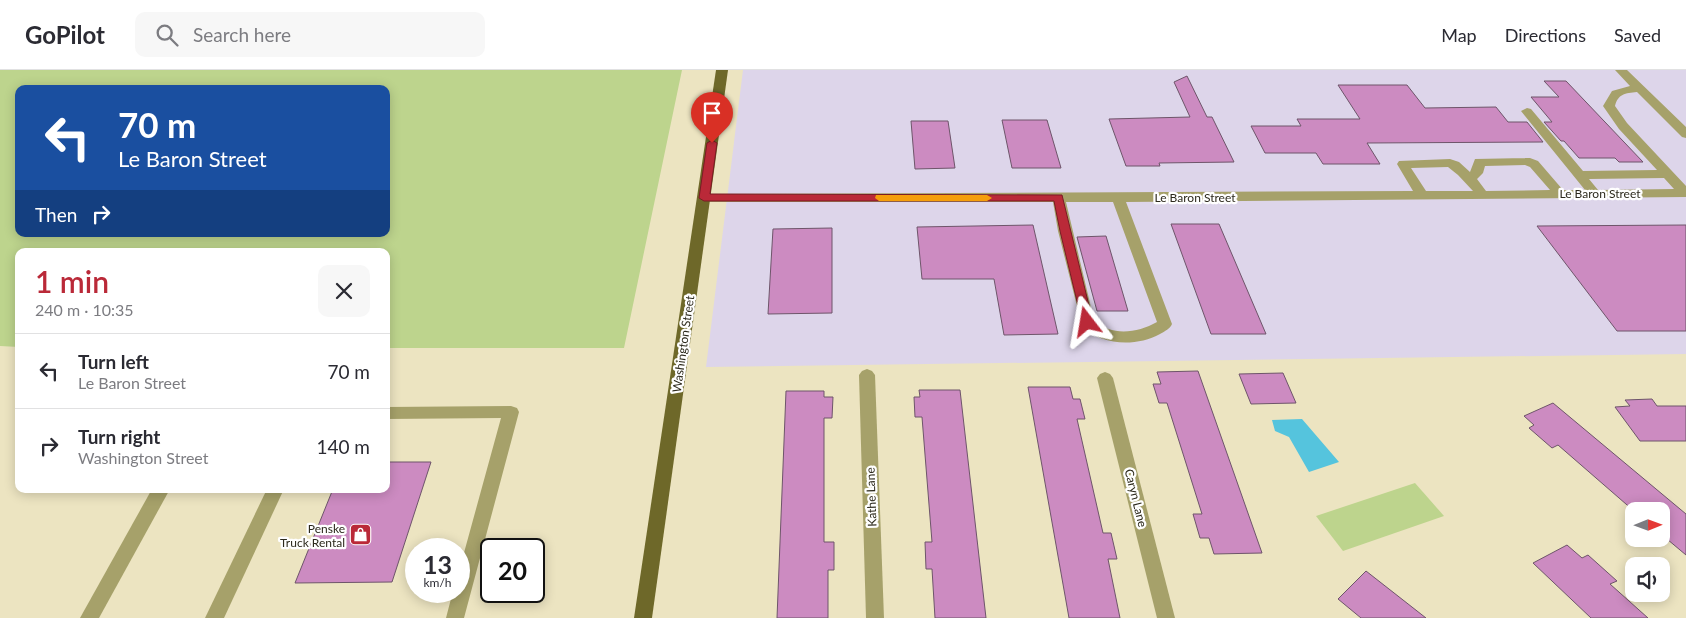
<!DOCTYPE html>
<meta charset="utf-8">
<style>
:root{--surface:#fff;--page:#f7f7f7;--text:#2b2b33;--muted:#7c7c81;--line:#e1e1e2;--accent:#ba2938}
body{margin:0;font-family:Lato,sans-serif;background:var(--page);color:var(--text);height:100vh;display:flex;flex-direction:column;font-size:19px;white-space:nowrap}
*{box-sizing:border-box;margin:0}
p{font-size:16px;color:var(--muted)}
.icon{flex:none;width:28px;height:28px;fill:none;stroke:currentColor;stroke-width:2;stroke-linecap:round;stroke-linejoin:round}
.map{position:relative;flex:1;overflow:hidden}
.drawer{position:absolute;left:15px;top:178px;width:375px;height:245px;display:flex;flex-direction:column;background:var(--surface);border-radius:10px;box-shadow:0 2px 12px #0003}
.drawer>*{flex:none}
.top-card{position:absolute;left:15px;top:15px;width:375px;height:152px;border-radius:10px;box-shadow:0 2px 12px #0003;background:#1a4fa0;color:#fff;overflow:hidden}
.needle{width:32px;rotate:89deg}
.tools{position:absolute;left:1625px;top:432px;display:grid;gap:10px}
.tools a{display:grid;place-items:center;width:45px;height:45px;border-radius:10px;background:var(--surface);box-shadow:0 2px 12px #0003;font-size:25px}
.speed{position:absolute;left:405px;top:468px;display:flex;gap:10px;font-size:25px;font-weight:700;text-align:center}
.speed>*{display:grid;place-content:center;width:65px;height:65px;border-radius:50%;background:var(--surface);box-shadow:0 2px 12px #0003;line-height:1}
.speed small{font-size:12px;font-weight:400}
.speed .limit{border:2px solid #111;border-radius:8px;background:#fff;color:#111}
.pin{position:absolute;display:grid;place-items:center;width:42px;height:42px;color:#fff;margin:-51px -21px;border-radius:50% 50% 50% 0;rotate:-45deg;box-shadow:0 0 5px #0007}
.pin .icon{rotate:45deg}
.me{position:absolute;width:55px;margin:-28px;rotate:346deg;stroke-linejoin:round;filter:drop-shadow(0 0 4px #0008)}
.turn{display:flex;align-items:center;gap:18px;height:105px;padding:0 20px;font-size:22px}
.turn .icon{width:65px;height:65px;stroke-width:2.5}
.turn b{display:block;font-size:35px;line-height:42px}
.then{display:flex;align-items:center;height:48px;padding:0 20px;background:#0003;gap:10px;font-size:19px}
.round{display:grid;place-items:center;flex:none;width:52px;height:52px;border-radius:10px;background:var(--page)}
.head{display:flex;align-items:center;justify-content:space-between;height:85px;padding:0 20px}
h1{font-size:30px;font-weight:600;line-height:38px;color:var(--accent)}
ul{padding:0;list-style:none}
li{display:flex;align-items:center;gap:15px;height:75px;padding:0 20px;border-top:1px solid var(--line)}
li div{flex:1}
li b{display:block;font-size:19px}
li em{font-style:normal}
header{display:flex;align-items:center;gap:30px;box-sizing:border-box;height:70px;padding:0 25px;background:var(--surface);border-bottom:1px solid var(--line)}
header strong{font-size:24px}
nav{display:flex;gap:28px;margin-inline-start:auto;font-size:18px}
.search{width:350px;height:45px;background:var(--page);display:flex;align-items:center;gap:12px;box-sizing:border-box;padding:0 18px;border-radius:10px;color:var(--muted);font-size:19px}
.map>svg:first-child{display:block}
</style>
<header>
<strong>GoPilot</strong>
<div class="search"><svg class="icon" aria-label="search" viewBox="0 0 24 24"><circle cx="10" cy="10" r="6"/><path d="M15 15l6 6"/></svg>Search here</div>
<nav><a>Map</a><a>Directions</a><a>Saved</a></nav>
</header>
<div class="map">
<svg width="1686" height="548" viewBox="0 0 1686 548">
<rect width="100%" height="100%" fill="#ece4c1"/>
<!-- industrial -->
<path fill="#ddd5ea" d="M743,0H1686V284L706,297Z"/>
<!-- green -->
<g fill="#bdd48d" fill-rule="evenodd">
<path d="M0,0H682L624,278H386V181H19V277L0,276ZM19,19H386V164H19Z"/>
<path d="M1415,413L1444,446L1343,481L1316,446Z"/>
</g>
<!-- water -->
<path fill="#55c4dd" d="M1302,349L1339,392L1309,402L1289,367L1275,361L1272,350Z"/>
<!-- building -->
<g fill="#cc8bc1" stroke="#6e556a">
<path d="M1187,6L1207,47H1212L1234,92L1159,93L1160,96H1126L1109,49L1190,47L1174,12Z"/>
<path d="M1544,11H1566L1643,92H1619L1615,88H1579L1564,71H1561L1544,52H1552L1531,27H1559Z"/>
<path d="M1338,15H1407L1425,38L1496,37L1508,52H1527L1543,72L1367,73L1380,94H1323L1316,83H1265L1251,56H1301L1297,49H1360Z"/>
<path d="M1002,50H1047L1061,98H1012Z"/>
<path d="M911,51H948L955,98L915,99Z"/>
<path d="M1171,154H1219L1266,264H1211Z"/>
<path d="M1033,155L1058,264L1004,265L994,209H922L917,157Z"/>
<path d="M1686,155V261H1617L1537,156Z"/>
<path d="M832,158V243L768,244L773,159Z"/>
<path d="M1106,166L1128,241H1097L1077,167Z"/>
<path d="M1198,301L1262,483L1214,484L1209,468H1200L1193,444H1202L1167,333H1159L1153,314H1161L1157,302Z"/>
<path d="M1283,303L1296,333L1251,334L1239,304Z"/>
<path d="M1028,317H1070L1073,329H1080L1085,349H1077L1103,463H1111L1117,489H1108L1120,548H1069Z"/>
<path d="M919,320H960L986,548H935L932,499H926L925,472H932L922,347H915L914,327H920Z"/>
<path d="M786,321H824V327H833L832,348H824V472H834V500H828V548H777Z"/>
<path d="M1652,329L1657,336H1686V371H1640L1615,337L1630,336L1625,330Z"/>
<path d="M1553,333L1686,444V485L1661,464V441H1634L1558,375L1552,378L1529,358L1534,355L1524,346Z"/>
<path d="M386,392H431L392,512L295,513L333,419H386Z"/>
<path d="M1567,475L1582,488L1588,485L1617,511L1610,514L1648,548H1591L1533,493Z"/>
<path d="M1366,501L1426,548H1361L1338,529Z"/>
</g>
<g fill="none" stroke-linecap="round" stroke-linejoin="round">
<!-- minor -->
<g fill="#a6a16a" fill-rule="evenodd">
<path d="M1615,0H1627L1686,57V68L1682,67L1637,22C1625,23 1618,24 1615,36L1627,53L1686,116V127L1126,132L1172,254C1170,259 1165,261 1160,264C1136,277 1102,276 1082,256L1058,161L1053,132H704L698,128L704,124L1413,121L1397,94L1399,91L1450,89L1459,92L1470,102L1475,89L1530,88L1538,91L1563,120H1585L1521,41L1527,38L1531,39L1583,101L1657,100L1619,59L1603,36L1612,21L1630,16ZM1525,95L1530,97L1550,120L1486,121L1477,109L1483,103L1485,96ZM1448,97L1458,105L1473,121H1426L1411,98ZM1664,108L1674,119L1598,120L1589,109ZM1066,132H1113L1157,252C1137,263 1112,267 1094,250Z"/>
<path d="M867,299L872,301L875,305L884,548H866L859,305L862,301Z"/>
<path d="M1105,302L1110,304L1113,308L1175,548H1157L1097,308L1100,304Z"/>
<path d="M511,336L517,338L519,342L464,548H446L453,521H459V501L501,348L386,349V337Z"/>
<path d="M152,419H170L99,548H80Z"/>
<path d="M267,419H284L224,548H205Z"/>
</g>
<!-- major -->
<path fill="#6e6829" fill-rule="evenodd" d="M716,0H728L652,548H634Z"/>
</g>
<!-- route -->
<path fill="#ba2938" stroke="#791b24" d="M712,70L717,73L710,124L1062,125L1093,252L1087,256L1082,252L1060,161L1054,131H704L699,128L707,73Z"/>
<!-- slow -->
<path fill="#f59e0b" d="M876,125H987L992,128L987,131H879L875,128Z"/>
<!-- icons -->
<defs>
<symbol id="shop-square" viewBox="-11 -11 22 22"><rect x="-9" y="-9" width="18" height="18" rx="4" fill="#ba2938" stroke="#fff"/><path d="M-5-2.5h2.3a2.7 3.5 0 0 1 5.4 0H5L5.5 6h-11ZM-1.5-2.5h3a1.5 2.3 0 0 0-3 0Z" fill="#fff"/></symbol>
</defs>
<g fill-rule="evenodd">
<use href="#shop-square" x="348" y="452" width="25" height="25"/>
</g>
<g text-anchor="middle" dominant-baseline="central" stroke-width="4.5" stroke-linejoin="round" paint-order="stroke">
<!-- street labels -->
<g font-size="12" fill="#2c291c" stroke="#fff">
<text x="1600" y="123">Le Baron Street</text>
<text x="1195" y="127">Le Baron Street</text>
<text transform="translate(683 274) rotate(-82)">Washington Street</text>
<text transform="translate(871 427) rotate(-92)">Kathe Lane</text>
<text transform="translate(1136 428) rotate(76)">Caryn Lane</text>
</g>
<!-- poi labels -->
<g font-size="12" fill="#2c291c" stroke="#fff" text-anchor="end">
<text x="345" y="458">Penske<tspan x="345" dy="14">Truck Rental</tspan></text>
</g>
</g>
</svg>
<div class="tools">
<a><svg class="needle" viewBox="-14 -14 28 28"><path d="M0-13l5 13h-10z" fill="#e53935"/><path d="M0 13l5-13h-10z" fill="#7c7c81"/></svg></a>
<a><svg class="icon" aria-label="sound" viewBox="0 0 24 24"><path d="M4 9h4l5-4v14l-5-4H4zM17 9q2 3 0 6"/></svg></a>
</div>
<div class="speed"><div>13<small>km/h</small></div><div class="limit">20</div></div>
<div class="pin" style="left:712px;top:73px;background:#d93025"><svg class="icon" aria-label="arrive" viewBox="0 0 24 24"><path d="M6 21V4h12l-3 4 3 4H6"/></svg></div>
<svg class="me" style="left:1087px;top:252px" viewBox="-20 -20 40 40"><path d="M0-17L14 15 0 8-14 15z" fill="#ba2938" stroke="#fff" stroke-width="4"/></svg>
<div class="top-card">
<div class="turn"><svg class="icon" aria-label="left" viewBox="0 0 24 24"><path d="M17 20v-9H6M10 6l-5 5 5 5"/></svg><div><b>70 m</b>Le Baron Street</div></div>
<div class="then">Then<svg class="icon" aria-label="right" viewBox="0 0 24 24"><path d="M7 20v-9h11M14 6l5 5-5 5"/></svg></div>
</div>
<section class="drawer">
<div class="head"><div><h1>1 min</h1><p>240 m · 10:35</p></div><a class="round"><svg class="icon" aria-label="close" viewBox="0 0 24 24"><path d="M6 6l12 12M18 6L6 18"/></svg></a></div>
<ul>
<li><svg class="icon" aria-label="left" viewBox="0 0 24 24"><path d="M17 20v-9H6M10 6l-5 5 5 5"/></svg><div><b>Turn left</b><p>Le Baron Street</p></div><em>70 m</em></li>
<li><svg class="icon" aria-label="right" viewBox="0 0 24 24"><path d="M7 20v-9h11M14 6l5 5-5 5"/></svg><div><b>Turn right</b><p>Washington Street</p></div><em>140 m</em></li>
</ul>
</section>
</div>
